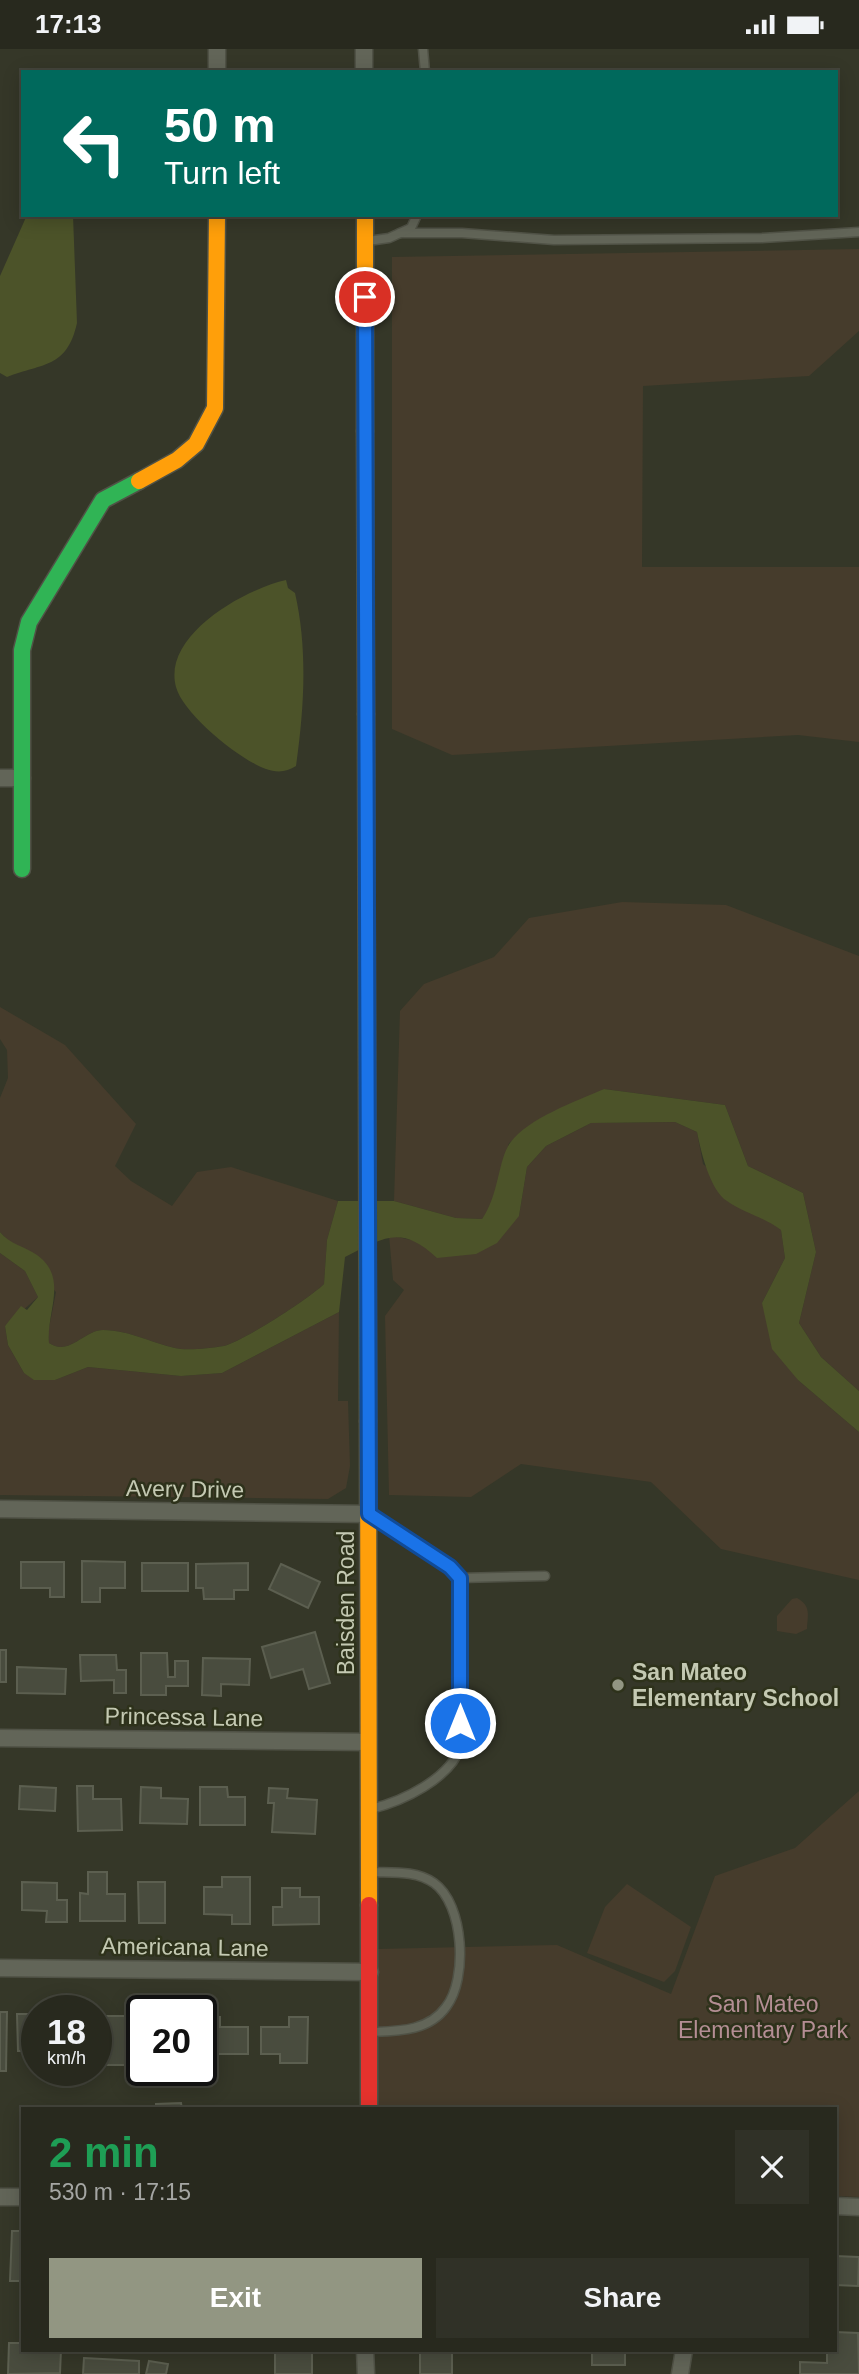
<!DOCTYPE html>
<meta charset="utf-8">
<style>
:root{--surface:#28291e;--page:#303127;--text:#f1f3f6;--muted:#a5a6a4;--line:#44453c;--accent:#929682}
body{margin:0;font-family:Helvetica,sans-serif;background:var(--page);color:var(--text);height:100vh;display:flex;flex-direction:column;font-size:26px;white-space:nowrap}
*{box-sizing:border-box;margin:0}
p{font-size:23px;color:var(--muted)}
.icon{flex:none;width:38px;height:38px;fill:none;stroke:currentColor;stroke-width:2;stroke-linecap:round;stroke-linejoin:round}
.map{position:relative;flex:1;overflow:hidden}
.drawer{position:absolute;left:21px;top:2058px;width:816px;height:245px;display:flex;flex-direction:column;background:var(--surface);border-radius:0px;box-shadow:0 4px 18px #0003,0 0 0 2px var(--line)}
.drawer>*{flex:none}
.hud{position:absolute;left:21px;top:21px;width:817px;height:147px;border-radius:0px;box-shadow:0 4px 18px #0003,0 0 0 2px var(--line);background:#00695c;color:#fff;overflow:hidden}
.speed{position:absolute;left:21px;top:1946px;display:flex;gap:14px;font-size:35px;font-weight:700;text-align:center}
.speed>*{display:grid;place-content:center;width:91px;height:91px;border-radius:50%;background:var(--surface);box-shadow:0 4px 18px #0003,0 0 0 2px var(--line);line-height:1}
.speed small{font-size:18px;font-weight:400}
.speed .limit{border:4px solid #111;border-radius:10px;background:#fff;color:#111}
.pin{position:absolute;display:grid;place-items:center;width:60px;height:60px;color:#fff;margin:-30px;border:4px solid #fff;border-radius:50%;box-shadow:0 2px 7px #0007}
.me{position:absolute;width:77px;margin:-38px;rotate:0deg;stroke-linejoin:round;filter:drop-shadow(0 0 5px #0008)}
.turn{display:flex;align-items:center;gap:24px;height:147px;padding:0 28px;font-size:32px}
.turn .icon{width:91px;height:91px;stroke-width:2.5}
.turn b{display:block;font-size:49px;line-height:60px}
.round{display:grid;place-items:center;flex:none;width:74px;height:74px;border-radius:0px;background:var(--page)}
.summary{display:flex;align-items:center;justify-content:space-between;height:119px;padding:0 28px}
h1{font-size:42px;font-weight:700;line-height:52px;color:#1e9e55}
.button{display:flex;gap:14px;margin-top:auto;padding:14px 28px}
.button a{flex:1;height:80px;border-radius:0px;background:var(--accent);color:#fff;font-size:28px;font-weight:700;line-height:80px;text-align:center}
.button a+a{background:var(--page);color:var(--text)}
.status{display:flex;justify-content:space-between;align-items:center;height:49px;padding:0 35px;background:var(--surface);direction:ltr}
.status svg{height:19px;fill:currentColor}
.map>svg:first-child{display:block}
</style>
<div class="status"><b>17:13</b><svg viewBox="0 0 49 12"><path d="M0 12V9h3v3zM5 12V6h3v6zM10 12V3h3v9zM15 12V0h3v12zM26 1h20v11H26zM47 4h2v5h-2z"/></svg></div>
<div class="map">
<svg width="859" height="2325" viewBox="0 0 859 2325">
<rect width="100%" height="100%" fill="#353728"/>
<!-- green -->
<g fill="#463c2c">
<path d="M859,200V282L809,327L643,337L642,518H859V693L798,686L452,706L392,680V208Z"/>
<path d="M622,853L726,856L859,907V1342L821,1308L799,1274L816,1203L803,1144L748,1117L725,1056L604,1040L509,1094L493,1156L482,1170L456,1169L394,1152L400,962L424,935L494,908L529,869Z"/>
<path d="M0,958L65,996L136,1075L115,1117L131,1132L172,1157L197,1123L231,1118L338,1152L327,1191L324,1235C310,1249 242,1293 224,1297C212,1299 193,1301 181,1300C154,1296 131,1281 103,1281C84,1281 69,1308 49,1294L48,1284L56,1243L0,1183V1049L8,1029L7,1001L0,990Z"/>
<path d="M675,1073L697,1083L703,1115L781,1181L785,1209L762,1254L798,1331L859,1383V1531L721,1500L651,1433L521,1415L471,1448L389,1446L385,1267L404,1241L393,1231L389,1186L420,1193L519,1167L527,1118L546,1097L591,1074Z"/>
<path d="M0,1204L25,1222L38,1248L5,1277L8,1296L24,1324L55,1331L88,1318L181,1327L222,1324L339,1263L338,1352H348L350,1417L346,1439L328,1450L0,1446Z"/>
<path d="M797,1549C811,1557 808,1565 807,1580L796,1585L777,1582V1567L792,1550Z"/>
<path d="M859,1742V2148L835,2147V2060H378V1900L557,1896L671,1945L715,1827L795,1799Z"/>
<path d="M627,1835L691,1878L675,1922L664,1933L587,1904L605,1858Z"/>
</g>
<!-- water -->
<g fill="#4c5329">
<path d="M27,166H73L77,274C67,319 43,314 7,328L0,324V227Z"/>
<path d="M286,531L288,539L295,544C308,601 304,660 296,717C287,723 277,724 266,720C240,711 183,665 176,638C162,586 245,540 286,531Z"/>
<path d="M604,1040L725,1056L748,1117L803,1144L816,1203L799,1274L821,1308L859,1342V1383L798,1331L772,1300L762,1254L785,1209L781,1181C764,1168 744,1164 727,1152C710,1141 701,1103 697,1083L675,1073L591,1074L546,1097L527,1118L519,1167L497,1194L476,1205L437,1209C400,1175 384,1189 345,1208L339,1263L222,1324L181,1327L88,1318L55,1331H34L24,1324L8,1296L5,1277L21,1257L27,1261L38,1248L25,1222L0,1204V1183C9,1195 26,1198 37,1206C69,1229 46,1263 49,1294C69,1308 84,1281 103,1281C131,1281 154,1296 181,1300C193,1301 212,1299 224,1297C242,1293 310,1249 324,1235L327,1191L338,1152H394L456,1169L482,1170C499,1146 498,1111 510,1094C528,1069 577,1052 604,1040Z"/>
</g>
<!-- building -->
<g fill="#494c3e" stroke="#5c5f50" stroke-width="2">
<path d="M82,1512L125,1513V1539H100V1553H82Z"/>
<path d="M21,1513H64V1548H50V1539H21Z"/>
<rect x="142" y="1514" width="46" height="28"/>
<path d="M248,1514V1541H234V1550H204L203,1539H196V1515Z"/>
<path d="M281,1515L320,1533L308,1559L269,1540Z"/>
<path d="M315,1583L330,1634L309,1640L303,1620L271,1629L262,1598Z"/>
<rect x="0" y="1601" width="6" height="32"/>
<path d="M141,1604H167L168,1628H175V1612H188V1637H166V1646H141Z"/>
<path d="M80,1606H116L117,1621H126V1644H114V1631L81,1632Z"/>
<path d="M203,1609L250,1610L249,1636L221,1635V1647L202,1646Z"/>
<path d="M17,1618L66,1620L65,1645L17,1644Z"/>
<path d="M20,1737L56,1739L55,1762L19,1760Z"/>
<path d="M77,1737H93V1750H121L122,1781L78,1782Z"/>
<path d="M141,1738L161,1739V1749L188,1750L187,1775L140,1774Z"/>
<path d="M200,1738H227L228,1748H245V1776H200Z"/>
<path d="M269,1739L288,1740L287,1749L317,1751L315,1785L272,1783L274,1754H268Z"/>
<path d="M88,1823H107V1845H125V1872H80V1844L88,1845Z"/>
<path d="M222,1828H250V1875H232V1866L204,1865V1838H222Z"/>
<path d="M22,1833L57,1834V1851H67V1873H46L47,1862L22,1861Z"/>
<path d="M138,1833H165V1874H139Z"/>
<path d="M282,1839H300V1848H319V1875L273,1876V1858H282Z"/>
<path d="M0,1963H7L6,2022H0Z"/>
<path d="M17,1965H31V1978H37V2002H18Z"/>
<path d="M107,1967H126V2016H98L96,1977H107Z"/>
<path d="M202,1968H220V1978H248V2005H201Z"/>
<path d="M289,1968H308L307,2014H280V2005H261V1978H289Z"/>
<path d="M181,2054L182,2060H156V2055Z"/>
<path d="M12,2182H23V2232H10Z"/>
<path d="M835,2207L859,2208L858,2237L835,2236Z"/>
<path d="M835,2283L858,2284L859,2325H800V2313L827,2314V2304H818V2301H835Z"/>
<path d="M9,2294H23V2301H61L60,2324L8,2325Z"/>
<path d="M260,2301H300L312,2303V2325H275V2301Z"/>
<rect x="420" y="2301" width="32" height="24"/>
<rect x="592" y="2301" width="33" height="15"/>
<path d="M84,2309L139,2312V2325H83Z"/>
<path d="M149,2312L168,2315L166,2325H146Z"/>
</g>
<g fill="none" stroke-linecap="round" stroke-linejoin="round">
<defs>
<g id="lane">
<path d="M423,0L425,23"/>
<path d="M400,184H462L554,191L762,189L859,183"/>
<path d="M368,192L389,189L411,179L417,166"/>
<path d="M460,1529L545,1527"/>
<path d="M371,1760C403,1752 450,1730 461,1697L460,1529L450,1518L373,1467"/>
<path d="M371,1823C392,1824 415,1821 434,1834C464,1855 468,1930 446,1958C429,1982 399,1982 372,1983"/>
</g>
<g id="street">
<path d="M217,0V23"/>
<path d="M364,0V23"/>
<path d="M0,729H22"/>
<path d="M0,1460L369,1465"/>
<path d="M0,1689L368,1693"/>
<path d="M0,1919L370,1923"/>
<path d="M0,2148H23"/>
<path d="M835,2157L859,2158"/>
<path d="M365,2301L366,2325"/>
<path d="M680,2325L684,2301"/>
</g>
<g id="fast">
<path d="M366,665L368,1372"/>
<path d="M22,820V601L29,573L103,451L139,432"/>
</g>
<g id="slow">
<path d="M365,166V382"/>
<path d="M139,432L177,411L196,395L215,359L217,166"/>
<path d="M368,1372L369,1856"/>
</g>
<g id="jam">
<path d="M365,382L366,665"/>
<path d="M369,1856V2060"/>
</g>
</defs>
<!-- lane casing -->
<use href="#lane" stroke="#505246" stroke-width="11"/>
<!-- street casing -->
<use href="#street" stroke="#505246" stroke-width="19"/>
<!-- fast casing -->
<use href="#fast" stroke="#505246" stroke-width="19"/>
<!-- slow casing -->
<use href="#slow" stroke="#505246" stroke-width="19"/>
<!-- jam casing -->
<use href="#jam" stroke="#505246" stroke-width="19"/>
<!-- lane -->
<use href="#lane" stroke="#626558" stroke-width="8"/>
<!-- street -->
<use href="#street" stroke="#626558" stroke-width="16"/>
<!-- fast -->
<use href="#fast" stroke="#30b455" stroke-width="16"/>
<!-- slow -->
<use href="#slow" stroke="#ff9f0a" stroke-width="16"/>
<!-- jam -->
<use href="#jam" stroke="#e5322d" stroke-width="16"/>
</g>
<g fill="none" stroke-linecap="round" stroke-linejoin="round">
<defs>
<path id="route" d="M365,248L369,1465L450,1518L460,1529V1674"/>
</defs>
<!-- route casing -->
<use href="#route" stroke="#114b97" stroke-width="18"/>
<!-- route -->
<use href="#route" stroke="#1a73e8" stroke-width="12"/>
</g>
<!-- markers -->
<circle fill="#929682" stroke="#2e321b" stroke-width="2.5" cx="618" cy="1636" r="7"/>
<g text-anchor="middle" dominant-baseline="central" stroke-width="5" stroke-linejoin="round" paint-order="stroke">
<!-- street labels -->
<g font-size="23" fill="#c4c9b2" stroke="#2e321b">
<text transform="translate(185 1440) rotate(1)">Avery Drive</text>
<text transform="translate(346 1554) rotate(-90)">Baisden Road</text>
<text transform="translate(184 1668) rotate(1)">Princessa Lane</text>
<text transform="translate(185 1898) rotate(1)">Americana Lane</text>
</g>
<!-- poi labels -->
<g font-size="23" font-weight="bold" fill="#c4c9b2" stroke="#2e321b" text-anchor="start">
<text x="632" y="1623">San Mateo<tspan x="632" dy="26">Elementary School</tspan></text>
</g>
<!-- park labels -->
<g font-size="23" fill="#b48e94" stroke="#2e321b">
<text x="763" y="1955">San Mateo<tspan x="763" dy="26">Elementary Park</tspan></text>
</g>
</g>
</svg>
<div class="speed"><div>18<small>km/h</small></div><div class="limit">20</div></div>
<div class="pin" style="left:365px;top:248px;background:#d93025"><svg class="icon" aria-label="arrive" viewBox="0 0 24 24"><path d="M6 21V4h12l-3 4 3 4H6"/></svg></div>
<svg class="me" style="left:460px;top:1674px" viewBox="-20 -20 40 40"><circle r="17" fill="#1a73e8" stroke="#fff" stroke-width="3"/><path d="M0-11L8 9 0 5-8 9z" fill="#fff"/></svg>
<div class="hud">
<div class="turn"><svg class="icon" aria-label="left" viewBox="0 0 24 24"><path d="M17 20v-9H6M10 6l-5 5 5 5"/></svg><div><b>50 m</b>Turn left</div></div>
</div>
<section class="drawer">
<div class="summary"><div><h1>2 min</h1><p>530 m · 17:15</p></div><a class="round"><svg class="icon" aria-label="close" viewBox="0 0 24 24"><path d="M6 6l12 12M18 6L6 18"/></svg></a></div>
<div class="button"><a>Exit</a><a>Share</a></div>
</section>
</div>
